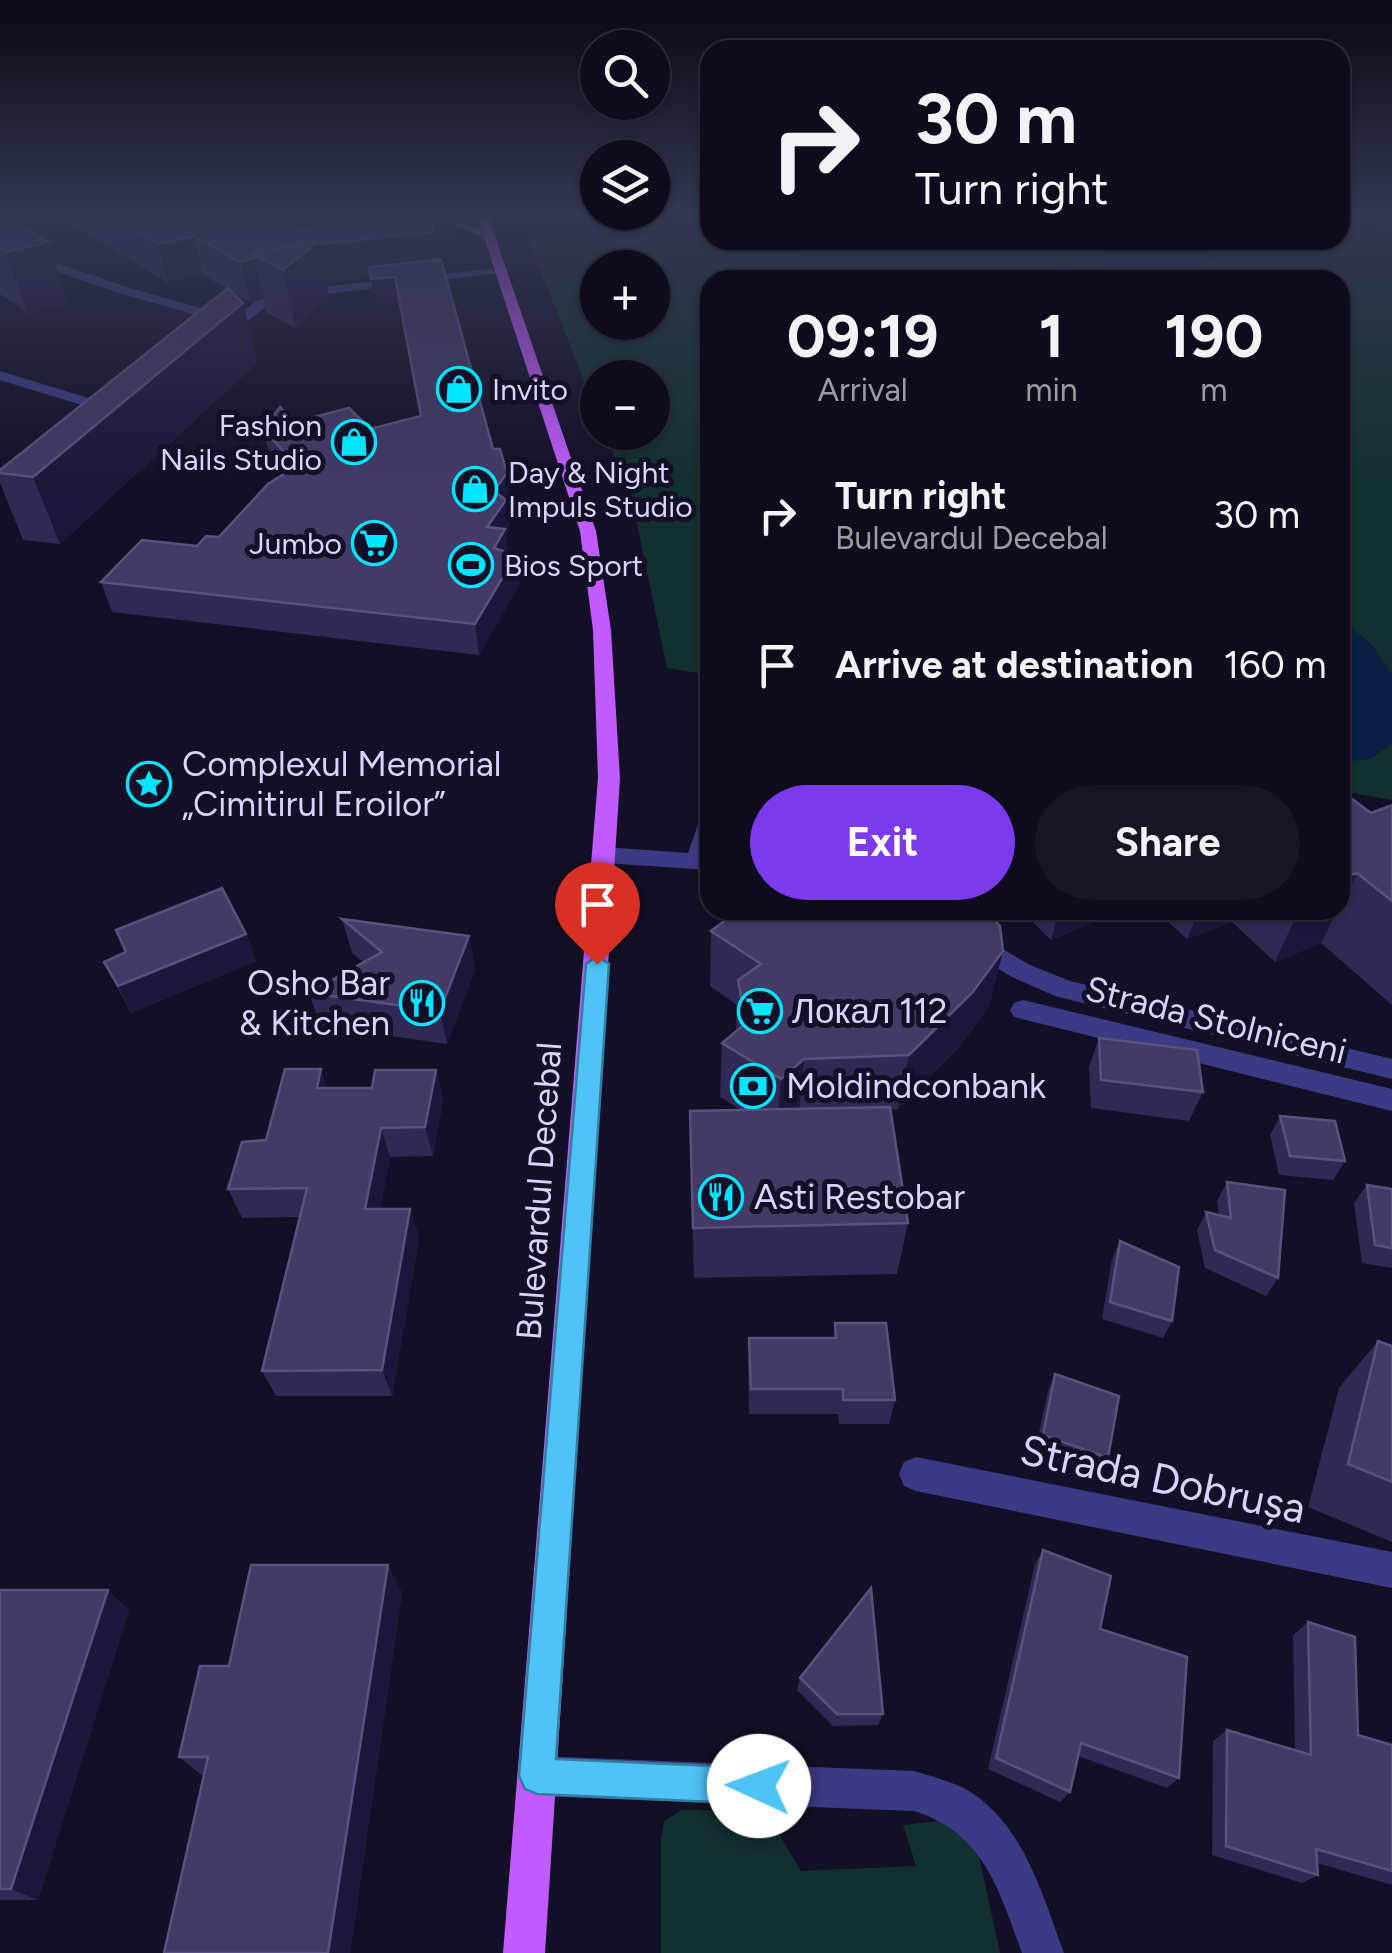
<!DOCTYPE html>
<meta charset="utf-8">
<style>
:root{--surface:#0e0b1c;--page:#171425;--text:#f1f3f6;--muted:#9b9ba3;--line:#2e2b3b;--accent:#7c3aed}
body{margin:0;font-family:Figtree,sans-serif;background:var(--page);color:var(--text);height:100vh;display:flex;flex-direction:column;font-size:38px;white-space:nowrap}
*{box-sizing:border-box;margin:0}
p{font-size:32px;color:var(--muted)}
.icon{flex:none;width:55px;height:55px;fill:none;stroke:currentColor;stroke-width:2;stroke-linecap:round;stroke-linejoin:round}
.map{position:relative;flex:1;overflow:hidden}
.drawer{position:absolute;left:700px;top:270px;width:650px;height:650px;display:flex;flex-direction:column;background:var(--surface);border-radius:30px;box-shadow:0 2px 8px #0004,0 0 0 2px var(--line)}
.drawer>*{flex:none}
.guide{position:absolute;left:700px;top:40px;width:650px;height:210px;border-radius:30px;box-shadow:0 2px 8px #0004,0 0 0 2px var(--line);background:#0e0b1c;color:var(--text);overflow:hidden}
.fabs{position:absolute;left:580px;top:30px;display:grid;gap:20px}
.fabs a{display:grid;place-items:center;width:90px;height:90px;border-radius:50%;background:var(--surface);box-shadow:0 2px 8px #0004,0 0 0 2px var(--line);font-size:50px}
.pin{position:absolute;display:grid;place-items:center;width:85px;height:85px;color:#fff;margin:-102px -42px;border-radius:50% 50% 50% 0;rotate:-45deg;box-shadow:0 0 10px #0007}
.pin .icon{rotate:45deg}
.me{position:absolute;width:110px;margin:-55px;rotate:272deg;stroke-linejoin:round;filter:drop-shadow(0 0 8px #0008)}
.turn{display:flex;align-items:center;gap:35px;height:210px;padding:0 50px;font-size:45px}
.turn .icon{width:130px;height:130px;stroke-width:2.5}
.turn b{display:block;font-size:70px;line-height:85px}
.eta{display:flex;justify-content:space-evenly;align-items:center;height:170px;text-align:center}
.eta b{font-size:60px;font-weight:700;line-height:70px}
.action{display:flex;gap:20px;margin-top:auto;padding:20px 50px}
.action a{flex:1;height:115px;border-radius:60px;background:var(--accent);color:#fff;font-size:40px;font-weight:700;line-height:115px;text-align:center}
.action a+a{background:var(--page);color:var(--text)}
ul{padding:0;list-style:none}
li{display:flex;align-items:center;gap:30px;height:150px;padding:0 50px}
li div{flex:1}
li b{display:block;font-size:38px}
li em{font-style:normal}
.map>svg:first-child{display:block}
</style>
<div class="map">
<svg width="1392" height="1953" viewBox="0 0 1392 1953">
<rect width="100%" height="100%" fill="#130f26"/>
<!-- green -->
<g fill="#12302f" fill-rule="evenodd">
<path d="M518,213H710V240H1340V213H1392V800L1340,791V280H710V675L667,668L633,505L605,433L652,432V378H598L597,414ZM598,268H652V322H598Z"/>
<path d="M682,1810L765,1811L801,1871L916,1866L903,1825L938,1821L976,1842L1000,1953H661V1839L664,1821Z"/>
</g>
<!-- water -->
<g fill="#0a1f44">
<path d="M1144,240H1177L1206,249L1211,258L1197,269L1199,280H1042L1009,269L1050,271L1058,265H1069L1095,273L1108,263L1103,252Z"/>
<path d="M1340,593L1351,627L1372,645L1392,674V744L1370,759L1340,762Z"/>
</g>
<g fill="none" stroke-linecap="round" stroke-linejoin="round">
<!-- street -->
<g fill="#3d3a85" fill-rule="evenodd">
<path d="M1340,213L1392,221V227L1340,217Z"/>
<path d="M0,244L130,288L235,318L256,301L301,289L500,268L506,272L302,297L266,307L222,339L215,335L228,324L122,294L0,252Z"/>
<path d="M0,371L121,408L123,411L111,414L0,380Z"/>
<path d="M710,815V870L604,863L593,855L604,847L688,853L699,822Z"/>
<path d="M906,910H936L1030,965L1070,981L1392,1059V1079L1055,996L1012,977L910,916Z"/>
<path d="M1023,1000L1392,1089V1111L1014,1017L1010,1010L1014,1003Z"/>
<path d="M916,1457L1392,1552V1588L916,1491L904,1486L899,1474L904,1462Z"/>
<path d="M537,1756L914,1771C933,1777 955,1782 972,1793C1025,1828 1043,1897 1064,1953H1022C999,1890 984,1833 914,1811L537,1796L523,1790L517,1776L523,1762Z"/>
</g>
<!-- secondary -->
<path fill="#6f6bff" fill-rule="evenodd" d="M415,213H432L495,235L485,237Z"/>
<!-- primary -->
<path fill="#c25bff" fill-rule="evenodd" d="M476,213H487L596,531L611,630L620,778L545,1953H503L598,778L593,630L580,531Z"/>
</g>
<!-- wall -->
<g fill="#312854">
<path d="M0,213L68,303L28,313L0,294Z"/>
<path d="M52,213H264L301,232L357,213H454L457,240L438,256V259L510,501L507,506L509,530L506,534L508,553L516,555L519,585L479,655L112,612L101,582L219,537L285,473L270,457L263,429L295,422L370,429L421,416L399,302L376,304L371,278L326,283L329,297L295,328L266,312L263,297L250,302L231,291L257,363L60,544L23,540L0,483V470L227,289L204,275L169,283Z"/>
<path d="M724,240H819L817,253L724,254Z"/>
<path d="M1340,790L1371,813L1392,805V1005L1321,943L1275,962L1232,922L1187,939L1155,910H1340Z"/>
<path d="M725,910H985L1003,951L989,1006L959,1047L898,1109H890L908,1223L897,1274L694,1278L690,1111L741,1110L720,1097L722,1043L736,1031L737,1005L710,986L711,931L724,921Z"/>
<path d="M1021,910H1122L1051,940Z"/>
<path d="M342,919L469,936L475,970L447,1044L320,1026L309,993L364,963L352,953Z"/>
<path d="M246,934L256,961L131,1013L104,962L126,952Z"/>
<path d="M1099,1038L1203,1092L1189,1121L1091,1108L1089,1067Z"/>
<path d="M436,1070L443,1099L433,1156L390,1157L380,1209H410L419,1238L392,1396H276L262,1371L300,1217L242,1218L228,1189L266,1140L327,1088H372Z"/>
<path d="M1280,1116L1345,1161L1333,1180L1279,1175L1270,1135Z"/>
<path d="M1227,1182L1278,1278L1266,1296L1205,1268L1197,1230L1206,1212L1219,1215L1217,1201Z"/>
<path d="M1367,1185L1392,1189V1268L1362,1263L1354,1203Z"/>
<path d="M1120,1241L1172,1321L1163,1338L1102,1319L1112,1259Z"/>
<path d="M835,1323L895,1400L889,1424H839L838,1414H749L748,1363L749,1338H833Z"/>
<path d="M1378,1341L1392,1346V1542L1308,1507L1339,1388Z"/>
<path d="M1055,1374L1108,1458L1099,1474L1035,1451L1048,1391Z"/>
<path d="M1043,1550L1100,1629L1179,1778L1167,1788L1078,1756L1070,1792L1060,1802L988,1769L1035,1564Z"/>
<path d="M0,1590L129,1610L38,1900H0Z"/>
<path d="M402,1592L350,1953H164L204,1777L179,1757L229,1666Z"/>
<path d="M1308,1622L1358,1735L1392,1745V1885L1317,1863L1318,1875L1302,1883L1212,1855L1213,1741L1227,1730L1295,1750L1293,1635Z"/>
<path d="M800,1678L883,1714L878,1725L833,1726L797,1690Z"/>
</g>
<!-- shaded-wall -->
<g fill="#1d163a">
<path d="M440,213H454L457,240L438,256L440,271L326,283L329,297L295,328L283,270L318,241L430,220Z"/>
<path d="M194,236L204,275L169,283L158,244Z"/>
<path d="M48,242L68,303L28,313L6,252Z"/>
<path d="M254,258L263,297L250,302L240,262Z"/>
<path d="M395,277L399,302L376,304L371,279Z"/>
<path d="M243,303L257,363L60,544L33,477Z"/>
<path d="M507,473L510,501L507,506L509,530L506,534L509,559L498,578L487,527L494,491Z"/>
<path d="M516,555L519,585L479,655L475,624Z"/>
<path d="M1357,873L1340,907V879Z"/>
<path d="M1059,910H1122L1051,940Z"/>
<path d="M1199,910H1237L1232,922L1187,939Z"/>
<path d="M1299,910H1338L1321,943L1275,962Z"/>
<path d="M246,934L256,961L131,1013L118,986Z"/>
<path d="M469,936L475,970L447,1044L440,1011Z"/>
<path d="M1003,951L989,1006L959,1047L898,1109L909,1055Z"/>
<path d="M804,1059L799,1113L777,1132L781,1079Z"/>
<path d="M321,1069L331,1099L317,1088Z"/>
<path d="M436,1070L443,1099L433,1156L425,1127Z"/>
<path d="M381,1128L390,1157L375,1238L365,1209Z"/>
<path d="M410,1209L419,1238L392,1396L382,1370Z"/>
<path d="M388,1565L402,1592L350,1953H328Z"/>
<path d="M108,1590L129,1610L38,1900L11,1889Z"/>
</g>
<!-- building -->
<g fill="#433a66" stroke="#5a527e" stroke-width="2.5">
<path d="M0,213L48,242L6,252L0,248Z"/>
<path d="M103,213H264L301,232L357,213H440L430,220L434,232L319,244L318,241L253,254L254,258L240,262L194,236L158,244Z"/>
<path d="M318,241L283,270L253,254Z"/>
<path d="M441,259L493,449H500L507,473L494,491L506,500L487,527L505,529L494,548L516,555L475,624L101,582L142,540L197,546L206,536L219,537L268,484L297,466L263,429L280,407L295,422L349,408L370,429L421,416L395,277L371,279L369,267Z"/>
<path d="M228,288L243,303L33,477L0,473V470Z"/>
<path d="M1340,790L1371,813L1392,805V901L1357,873L1340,879Z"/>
<path d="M222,888L246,934L118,986L104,962L126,952L116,930Z"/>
<path d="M728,910H985L1000,926L1003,951L972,993L909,1055L804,1059L781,1079L722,1043L746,1023L738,980L761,964L711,931L734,914Z"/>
<path d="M342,919L469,936L440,1011L309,993L382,952Z"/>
<path d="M1099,1038L1197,1050L1203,1092L1101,1080Z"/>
<path d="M285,1069H321L317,1088H372L375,1070H436L425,1127L381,1128L365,1209H410L382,1370L262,1371L307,1188L228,1189L242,1142L266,1140Z"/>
<path d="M890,1107L908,1223L693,1228L690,1111Z"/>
<path d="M1280,1116L1335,1121L1345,1161L1290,1156Z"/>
<path d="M1227,1182L1285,1190L1278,1278L1215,1250L1206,1212L1231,1218Z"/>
<path d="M1367,1185L1392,1189V1248L1375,1245Z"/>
<path d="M1120,1241L1179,1267L1172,1321L1110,1302Z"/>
<path d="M835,1323H886L895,1400H843V1389H751L749,1338H836Z"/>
<path d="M1378,1341L1392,1346V1482L1348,1464Z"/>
<path d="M1055,1374L1119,1396L1108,1458L1043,1435Z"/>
<path d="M1043,1550L1111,1576L1100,1629L1187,1657L1179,1778L1081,1743L1070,1792L996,1758Z"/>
<path d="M251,1565H388L328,1953H164L208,1757H179L200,1666H229Z"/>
<path d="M871,1588L883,1714H837L800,1678Z"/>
<path d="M0,1590H108L11,1889H0Z"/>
<path d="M1308,1622L1355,1637L1358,1735L1392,1745V1871L1316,1849L1318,1875L1226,1846L1227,1730L1311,1755Z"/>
</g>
<!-- sky -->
<linearGradient id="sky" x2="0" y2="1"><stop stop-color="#0a0815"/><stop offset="0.44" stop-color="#333752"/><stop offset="1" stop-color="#333752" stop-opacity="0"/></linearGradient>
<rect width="1392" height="486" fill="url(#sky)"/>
<!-- route -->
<path fill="#4fc3f7" stroke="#337fa1" stroke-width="2.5" d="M597,956L609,964L556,1759L759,1768L772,1773L777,1786L772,1799L759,1804L537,1794L525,1789L519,1776L586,964Z"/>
<!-- icons -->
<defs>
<symbol id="shop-ring" viewBox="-11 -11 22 22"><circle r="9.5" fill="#130f26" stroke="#00e5ff" stroke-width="1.5"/><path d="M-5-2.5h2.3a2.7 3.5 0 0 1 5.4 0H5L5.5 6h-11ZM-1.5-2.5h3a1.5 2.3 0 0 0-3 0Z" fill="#00e5ff"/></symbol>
<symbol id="supermarket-ring" viewBox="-11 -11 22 22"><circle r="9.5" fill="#130f26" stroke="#00e5ff" stroke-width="1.5"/><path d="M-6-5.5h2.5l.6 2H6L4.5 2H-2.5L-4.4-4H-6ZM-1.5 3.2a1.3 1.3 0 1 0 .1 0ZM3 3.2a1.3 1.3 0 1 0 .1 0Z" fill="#00e5ff"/></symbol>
<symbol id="stadium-ring" viewBox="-11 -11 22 22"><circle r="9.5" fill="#130f26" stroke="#00e5ff" stroke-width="1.5"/><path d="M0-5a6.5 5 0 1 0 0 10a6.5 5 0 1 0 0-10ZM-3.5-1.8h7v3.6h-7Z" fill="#00e5ff"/></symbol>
<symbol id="sight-ring" viewBox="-11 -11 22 22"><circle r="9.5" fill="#130f26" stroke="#00e5ff" stroke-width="1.5"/><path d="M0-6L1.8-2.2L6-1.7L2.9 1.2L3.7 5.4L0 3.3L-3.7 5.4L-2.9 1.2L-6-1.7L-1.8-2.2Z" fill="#00e5ff"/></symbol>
<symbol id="restaurant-ring" viewBox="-11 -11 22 22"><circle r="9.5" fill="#130f26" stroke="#00e5ff" stroke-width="1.5"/><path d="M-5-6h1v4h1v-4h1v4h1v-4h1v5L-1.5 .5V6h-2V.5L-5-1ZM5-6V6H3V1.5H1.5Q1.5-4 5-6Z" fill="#00e5ff"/></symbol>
<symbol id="bank-ring" viewBox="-11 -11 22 22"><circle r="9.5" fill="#130f26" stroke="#00e5ff" stroke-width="1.5"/><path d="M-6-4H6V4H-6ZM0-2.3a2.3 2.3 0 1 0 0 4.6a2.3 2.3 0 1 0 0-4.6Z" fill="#00e5ff"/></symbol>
</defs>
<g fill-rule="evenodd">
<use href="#shop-ring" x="434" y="364" width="50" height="50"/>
<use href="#shop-ring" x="329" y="417" width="50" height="50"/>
<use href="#shop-ring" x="450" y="464" width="50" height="50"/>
<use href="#supermarket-ring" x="349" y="518" width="50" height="50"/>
<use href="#stadium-ring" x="446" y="540" width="50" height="50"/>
<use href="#sight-ring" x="124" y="759" width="50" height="50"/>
<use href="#restaurant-ring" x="397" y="978" width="50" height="50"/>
<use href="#supermarket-ring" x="735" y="986" width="50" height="50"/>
<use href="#bank-ring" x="728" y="1061" width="50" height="50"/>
<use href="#restaurant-ring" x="696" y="1172" width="50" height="50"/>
</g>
<g text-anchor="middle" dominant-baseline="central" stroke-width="10" stroke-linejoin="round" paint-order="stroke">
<!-- far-poi labels -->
<g font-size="30" fill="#d9d4ff" stroke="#130f26" text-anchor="start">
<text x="492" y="389">Invito</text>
<text x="322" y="425" text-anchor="end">Fashion<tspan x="322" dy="34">Nails Studio</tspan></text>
<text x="508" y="472">Day &amp; Night<tspan x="508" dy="34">Impuls Studio</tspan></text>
<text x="342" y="543" text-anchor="end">Jumbo</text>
<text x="504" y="565">Bios Sport</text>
</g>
<!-- poi labels -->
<g font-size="35" fill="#d9d4ff" stroke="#130f26" text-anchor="start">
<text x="182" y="764">Complexul Memorial<tspan x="182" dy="40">„Cimitirul Eroilor”</tspan></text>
<text x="390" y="983" text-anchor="end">Osho Bar<tspan x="390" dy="40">&amp; Kitchen</tspan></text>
<text x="792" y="1011">Локал 112</text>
<text x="786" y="1086">Moldindconbank</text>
<text x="754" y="1197">Asti Restobar</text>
</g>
<!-- street labels -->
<g font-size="35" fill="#d9d4ff" stroke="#130f26">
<text transform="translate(1216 1020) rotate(14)">Strada Stolniceni</text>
<text transform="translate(539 1191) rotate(-86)">Bulevardul Decebal</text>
</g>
<!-- near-street labels -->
<g font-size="42" fill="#d9d4ff" stroke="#130f26">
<text transform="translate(1163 1479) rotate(12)">Strada Dobrușa</text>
</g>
</g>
</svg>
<div class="fabs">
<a><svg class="icon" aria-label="search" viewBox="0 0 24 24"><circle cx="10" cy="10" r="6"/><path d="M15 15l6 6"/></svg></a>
<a><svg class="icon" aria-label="layers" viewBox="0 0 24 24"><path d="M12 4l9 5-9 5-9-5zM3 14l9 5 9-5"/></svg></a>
<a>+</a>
<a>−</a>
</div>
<div class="pin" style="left:597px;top:964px;background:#d93025"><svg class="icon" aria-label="arrive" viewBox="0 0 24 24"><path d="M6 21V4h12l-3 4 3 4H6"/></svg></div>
<svg class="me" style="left:759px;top:1786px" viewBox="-20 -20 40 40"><circle r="19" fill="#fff"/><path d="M0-13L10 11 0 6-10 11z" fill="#4fc3f7"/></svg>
<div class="guide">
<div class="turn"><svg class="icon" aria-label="right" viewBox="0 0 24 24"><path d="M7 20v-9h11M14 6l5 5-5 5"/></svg><div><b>30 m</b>Turn right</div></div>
</div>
<section class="drawer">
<div class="eta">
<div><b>09:19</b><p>Arrival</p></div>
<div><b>1</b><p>min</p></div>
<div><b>190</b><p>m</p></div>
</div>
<ul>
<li><svg class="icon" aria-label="right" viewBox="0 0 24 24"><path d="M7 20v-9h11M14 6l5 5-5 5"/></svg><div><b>Turn right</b><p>Bulevardul Decebal</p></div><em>30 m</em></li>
<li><svg class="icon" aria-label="arrive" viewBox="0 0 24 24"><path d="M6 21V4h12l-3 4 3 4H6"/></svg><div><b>Arrive at destination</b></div><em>160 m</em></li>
</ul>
<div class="action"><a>Exit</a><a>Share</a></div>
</section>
</div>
